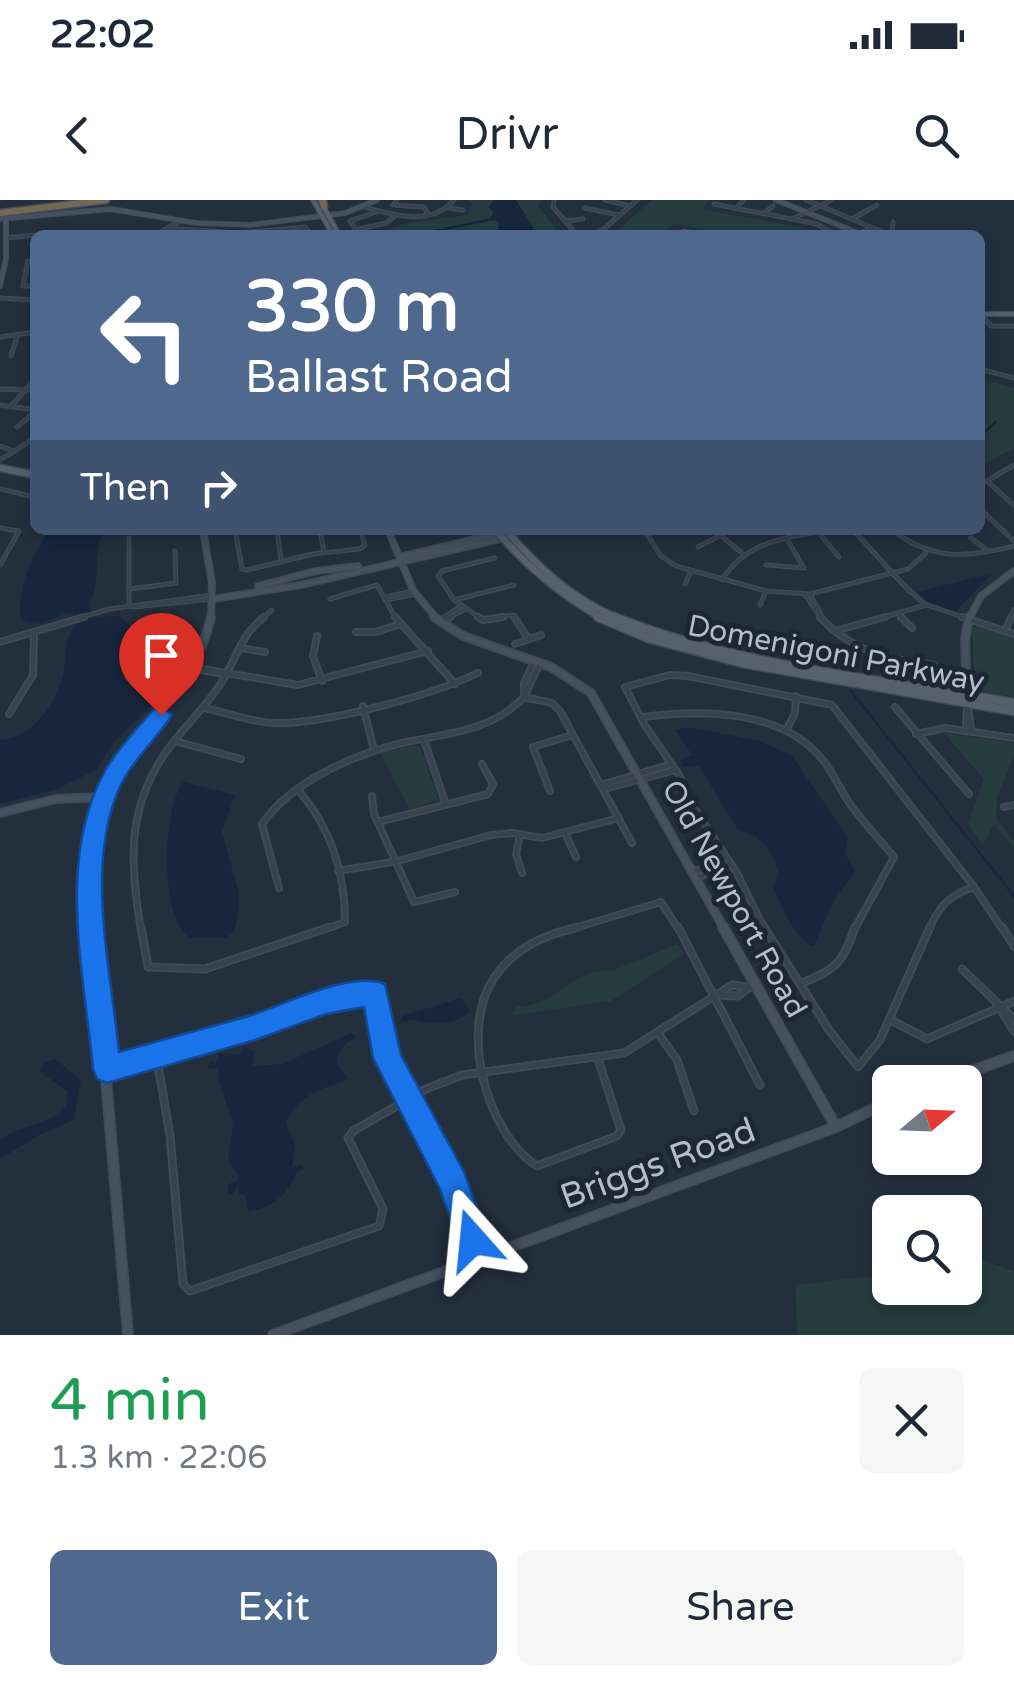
<!DOCTYPE html>
<meta charset="utf-8">
<style>
:root{--surface:#fff;--page:#f6f6f7;--text:#1f2937;--muted:#747a83;--accent:#4f688e}
body{margin:0;font-family:"Varela Round",sans-serif;background:var(--page);color:var(--text);height:100vh;display:flex;flex-direction:column;font-size:38px;white-space:nowrap}
*{box-sizing:border-box;margin:0}
p{font-size:32px;color:var(--muted)}
.icon{flex:none;width:55px;height:55px;fill:none;stroke:currentColor;stroke-width:2;stroke-linecap:round;stroke-linejoin:round}
.map{position:relative;height:1135px;overflow:hidden}
.panel{display:flex;flex-direction:column;background:var(--surface);flex:1}
.panel>*{flex:none}
.hud{position:absolute;left:30px;top:30px;width:955px;height:305px;border-radius:15px;box-shadow:0 5px 15px #0003;background:#4f688e;color:#fff;overflow:hidden}
.needle{width:65px;rotate:71deg}
.buttons{position:absolute;left:872px;top:865px;display:grid;gap:20px}
.buttons a{display:grid;place-items:center;width:110px;height:110px;border-radius:15px;background:var(--surface);box-shadow:0 5px 15px #0003;font-size:50px}
.pin{position:absolute;display:grid;place-items:center;width:85px;height:85px;color:#fff;margin:-102px -42px;border-radius:50% 50% 50% 0;rotate:-45deg;box-shadow:0 0 10px #0007}
.pin .icon{rotate:45deg}
.me{position:absolute;width:110px;margin:-55px;rotate:342deg;stroke-linejoin:round;filter:drop-shadow(0 0 8px #0008)}
.turn{display:flex;align-items:center;gap:35px;height:210px;padding:0 50px;font-size:45px}
.turn .icon{width:130px;height:130px;stroke-width:2.5}
.turn b{display:block;font-size:70px;line-height:85px}
.then{display:flex;align-items:center;height:95px;padding:0 50px;background:#0003;gap:20px;font-size:38px}
.round{display:grid;place-items:center;flex:none;width:105px;height:105px;border-radius:15px;background:var(--page)}
.overview{display:flex;align-items:center;justify-content:space-between;height:170px;padding:0 50px}
h1{font-size:60px;font-weight:600;line-height:75px;color:#1e9e55}
.button{display:flex;gap:20px;margin-top:auto;padding:20px 50px}
.button a{flex:1;height:115px;border-radius:15px;background:var(--accent);color:#fff;font-size:40px;font-weight:600;line-height:115px;text-align:center}
.button a+a{background:var(--page);color:var(--text)}
.status{display:flex;justify-content:space-between;align-items:center;height:70px;padding:0 50px;background:var(--surface);direction:ltr}
.status svg{height:28px;fill:currentColor}
header{display:flex;justify-content:space-between;align-items:center;height:130px;padding:0 50px;background:var(--surface);font-size:45px;font-weight:600}
.map>svg:first-child{display:block}
</style>
<div class="status"><b>22:02</b><svg viewBox="0 0 49 12"><path d="M0 12V9h3v3zM5 12V6h3v6zM10 12V3h3v9zM15 12V0h3v12zM26 1h20v11H26zM47 4h2v5h-2z"/></svg></div>
<header><svg class="icon" aria-label="back" viewBox="0 0 24 24"><path d="M15 5l-7 7 7 7"/></svg>Drivr<svg class="icon" aria-label="search" viewBox="0 0 24 24"><circle cx="10" cy="10" r="6"/><path d="M15 15l6 6"/></svg></header>
<div class="map">
<svg width="1014" height="1135" viewBox="0 0 1014 1135">
<rect width="100%" height="100%" fill="#242f3e"/>
<!-- green -->
<g fill="#263c3f">
<path d="M469,0H541L538,6L561,35H476L472,31L457,35H370L407,23L468,15L472,4Z"/>
<path d="M652,0H709L702,9L810,29L821,35H733L675,24L660,35H612Z"/>
<path d="M980,178L1014,188V248L980,266Z"/>
<path d="M979,427L1014,438V497L982,491L975,485L972,428Z"/>
<path d="M944,533L1014,543V556L997,597L996,619L1014,641V648L994,624L983,645L968,624L984,579Z"/>
<path d="M415,545L420,547L438,599L410,610L380,553Z"/>
<path d="M678,744L684,754L611,801L510,816L517,806C553,809 576,765 612,771Z"/>
<path d="M983,1060L1014,1072V1135H797L796,1085L890,1074V1088H965V1064Z"/>
</g>
<!-- water -->
<g fill="#17263c">
<path d="M494,0H516L533,27V35H507L498,30L499,22L491,18L493,11L488,7Z"/>
<path d="M49,330H106C89,350 104,382 89,404L94,417L119,416L149,442L188,456L166,491L114,542L96,570L57,589L0,604V540C35,537 58,502 64,469C67,450 63,439 77,425H72L74,416L70,412L38,424L21,420C16,388 32,357 49,330Z"/>
<path d="M993,373L955,412L929,402L917,392Z"/>
<path d="M688,527L760,541L792,556L848,638L845,654L855,671L832,704L814,746C794,739 783,707 773,688L778,671L771,652L757,637L738,630L699,566L684,567L680,560L692,555L675,530Z"/>
<path d="M183,582L235,595L222,632L238,690L239,711L234,732L225,738H191C159,721 162,610 183,582Z"/>
<path d="M460,798L468,806L469,813C453,825 431,826 413,819L399,824L403,816Z"/>
<path d="M352,833L357,838C343,843 339,850 337,864L347,877L344,882C318,888 299,897 286,922L295,945L292,968L301,964L304,969L297,972C286,996 275,1006 248,1012L246,995L240,994L237,987L232,995L228,993V984L237,981L239,976L228,961L233,923L218,879L219,868L210,869L207,865L212,861L216,863L219,854H240L245,846L255,853L252,866L282,864Z"/>
<path d="M55,859L81,880L74,920L39,935L0,959V940C21,924 51,926 67,904L68,891L40,872L45,863Z"/>
</g>
<g fill="none" stroke-linecap="round" stroke-linejoin="round">
<!-- stream -->
<g stroke="#17263c" stroke-width="2.5">
<path d="M415,35L493,19"/>
<path d="M980,236L996,222"/>
<path d="M850,490L1014,696"/>
</g>
<defs>
<g id="street-far2">
<path d="M397,0L393,5L424,7L428,14"/>
<path d="M554,0L553,7L577,35"/>
<path d="M605,0L630,6"/>
<path d="M806,0L885,33H892L893,22"/>
<path d="M714,4L817,24L836,35"/>
<path d="M364,7C394,15 431,27 454,0"/>
<path d="M449,8L463,10"/>
<path d="M584,8L619,15"/>
<path d="M736,8L744,0"/>
<path d="M764,13L773,6"/>
<path d="M792,19L832,0"/>
<path d="M852,19L877,5"/>
<path d="M565,21L583,19"/>
<path d="M167,28L239,33L305,27L312,35"/>
<path d="M355,30L386,23L395,16"/>
<path d="M154,35L181,21"/>
<path d="M360,35L350,21L376,12"/>
<path d="M589,35L604,29L637,0"/>
<path d="M678,35L683,31L706,35"/>
<path d="M854,35L873,28"/>
<path d="M6,38L35,35"/>
<path d="M28,61L23,86H35"/>
<path d="M0,98L35,100"/>
<path d="M980,114L991,126H1014"/>
<path d="M0,137L35,132"/>
<path d="M11,156L18,134"/>
<path d="M980,169L1014,178"/>
<path d="M0,189L29,190"/>
<path d="M0,205L35,210"/>
<path d="M11,206L35,180"/>
<path d="M17,227L35,212"/>
<path d="M0,246L14,251"/>
<path d="M0,260L35,238"/>
<path d="M1014,265L987,281L1014,305"/>
<path d="M0,289L35,297"/>
<path d="M980,309L1014,341"/>
<path d="M0,328L19,331L0,365"/>
<path d="M235,330L242,369L247,370L313,354L360,349L365,345L360,330"/>
<path d="M277,330L281,360"/>
<path d="M320,330L324,352"/>
<path d="M644,330L661,356L676,366L766,391L810,394L908,369L926,353"/>
<path d="M714,330L741,352"/>
<path d="M853,330L910,392"/>
<path d="M892,330C933,361 966,358 1014,346"/>
<path d="M932,330L936,332"/>
<path d="M819,333L839,357"/>
<path d="M129,338V406"/>
<path d="M971,338L987,350"/>
<path d="M698,347L719,336"/>
<path d="M766,365L804,368L787,339"/>
<path d="M892,373L924,404L969,419"/>
<path d="M722,380C748,339 787,338 831,330"/>
<path d="M685,384L691,371"/>
<path d="M129,389L176,383L175,351"/>
<path d="M805,395L822,419"/>
<path d="M811,396L821,414"/>
<path d="M385,397L414,391"/>
<path d="M330,399L377,385L396,419"/>
<path d="M386,400L416,394"/>
<path d="M454,400L514,385"/>
<path d="M760,405L766,391"/>
<path d="M134,407L213,399"/>
<path d="M899,414L904,419"/>
<path d="M444,417L461,406"/>
<path d="M76,419L109,409L213,395"/>
<path d="M261,419L272,410"/>
<path d="M446,419L466,409"/>
<path d="M482,419L454,400L438,376L442,371L495,358"/>
<path d="M488,419L513,415L516,419"/>
<path d="M877,419L926,405"/>
<path d="M1010,419L1014,409"/>
</g>
<g id="street-far1">
<path d="M395,417L455,484"/>
<path d="M478,417L483,420L503,417"/>
<path d="M514,417L528,438"/>
<path d="M820,417C851,451 890,460 934,465"/>
<path d="M901,417L912,428"/>
<path d="M962,417L1014,434"/>
<path d="M440,422L451,417"/>
<path d="M835,431L885,417"/>
<path d="M1005,431L1011,417"/>
<path d="M356,432H376L400,424"/>
<path d="M317,436L313,456L322,481"/>
<path d="M0,442L84,417"/>
<path d="M515,444L541,435"/>
<path d="M240,448L265,452"/>
<path d="M533,464L524,483V497L539,465"/>
<path d="M196,468L298,485L428,451"/>
<path d="M200,470L225,474"/>
<path d="M968,505L971,530"/>
<path d="M363,506L374,550"/>
<path d="M895,507L969,594"/>
<path d="M205,508C227,513 251,522 274,523C327,524 429,496 478,473"/>
<path d="M9,514L33,475L34,434"/>
<path d="M642,517C702,509 786,509 826,564C835,577 841,591 850,604C863,622 879,639 894,657L854,730"/>
<path d="M966,527L967,503"/>
<path d="M787,529L795,513L796,496"/>
<path d="M916,534L945,528L1014,538"/>
<path d="M424,540L446,605"/>
<path d="M175,541L241,559"/>
<path d="M601,585L672,564"/>
<path d="M604,589L676,570"/>
<path d="M299,591C331,628 345,674 345,722L323,730"/>
<path d="M550,591L533,547L572,535"/>
<path d="M372,596L374,614L414,702L455,692"/>
<path d="M1004,607L1014,605"/>
<path d="M378,622L488,594L493,584L482,564"/>
<path d="M565,633L576,657"/>
<path d="M520,634L516,654L522,673"/>
<path d="M338,671L398,661L491,635L512,633L542,638L619,618"/>
<path d="M692,671L731,664"/>
<path d="M696,678L731,664"/>
<path d="M974,687L1003,730"/>
<path d="M279,688L262,624C292,581 353,555 402,543C447,533 491,532 524,497L552,503L560,511L632,643"/>
<path d="M141,730C130,665 126,609 166,552C182,529 203,510 219,486C238,459 238,437 264,417"/>
<path d="M568,730L661,702L679,730"/>
<path d="M765,730L737,673L692,605L679,575L644,524L625,487L670,475L688,476L832,505L974,687"/>
<path d="M929,730C939,706 949,695 974,687"/>
</g>
<g id="street">
<path d="M141,727L148,767L205,769L330,727"/>
<path d="M578,727C544,735 514,748 494,778C459,830 486,933 537,966L617,936L621,930L598,859"/>
<path d="M678,727L760,885"/>
<path d="M764,727L829,830L858,867L880,840L930,727"/>
<path d="M1002,727L1014,746"/>
<path d="M962,769L1014,819"/>
<path d="M802,783C837,769 843,762 855,727"/>
<path d="M719,795L738,796L750,787"/>
<path d="M999,807L1014,831"/>
<path d="M889,819L927,839L1014,801"/>
<path d="M658,833L677,860L694,911"/>
<path d="M156,854L170,935L183,1084L190,1091L379,1026L383,1009L348,938L353,931L426,889L462,875L624,853L732,785L747,787"/>
<path d="M107,869L255,827L326,801L376,792L387,859L453,982L477,1055"/>
</g>
<g id="secondary-far3">
<path d="M776,0L863,35"/>
<path d="M0,19L111,9L196,23L250,25L345,13L377,0"/>
<path d="M0,86L6,59V18"/>
</g>
<g id="secondary-far2">
<path d="M203,330L212,383L211,419"/>
<path d="M388,330L413,390L437,419"/>
<path d="M400,357L504,332"/>
<path d="M258,386L316,371L358,366"/>
<path d="M213,399L301,385L504,338"/>
<path d="M969,419L981,396L1014,371"/>
</g>
<g id="secondary-far1">
<path d="M434,417L463,436L551,467L591,493L725,730"/>
<path d="M967,497L965,440L969,417"/>
<path d="M0,613L56,599L103,597"/>
<path d="M94,730C90,686 86,641 102,600C130,529 193,496 211,417"/>
</g>
<g id="secondary">
<path d="M93,727L128,1135"/>
<path d="M723,727L836,927"/>
<path d="M941,882L1014,856"/>
<path d="M273,1135L836,927L890,901"/>
</g>
<g id="primary-far2">
<path d="M313,0L333,35"/>
<path d="M320,0L339,35"/>
<path d="M980,114H1014"/>
</g>
<g id="primary-far1">
<path d="M0,268L35,275"/>
<path d="M496,330C528,368 560,394 603,419"/>
<path d="M506,330C538,368 573,400 620,419"/>
</g>
<g id="primary">
<path d="M598,417L648,438L742,463L1014,511"/>
<path d="M614,417C740,467 880,479 1014,503"/>
</g>
<g id="highway">
<path d="M323,0L324,7"/>
<path d="M0,13L106,0"/>
</g>
</defs>
<!-- street-far2 casing -->
<use href="#street-far2" stroke="#414a57" stroke-width="5"/>
<!-- street-far1 casing -->
<use href="#street-far1" stroke="#414a57" stroke-width="8"/>
<!-- street casing -->
<use href="#street" stroke="#414a57" stroke-width="9"/>
<!-- secondary-far3 casing -->
<use href="#secondary-far3" stroke="#414a57" stroke-width="6"/>
<!-- secondary-far2 casing -->
<use href="#secondary-far2" stroke="#414a57" stroke-width="8"/>
<!-- secondary-far1 casing -->
<use href="#secondary-far1" stroke="#414a57" stroke-width="10"/>
<!-- secondary casing -->
<use href="#secondary" stroke="#414a57" stroke-width="12"/>
<!-- primary-far2 casing -->
<use href="#primary-far2" stroke="#414a57" stroke-width="6"/>
<!-- primary-far1 casing -->
<use href="#primary-far1" stroke="#414a57" stroke-width="9"/>
<!-- primary casing -->
<use href="#primary" stroke="#414a57" stroke-width="11"/>
<!-- highway casing -->
<use href="#highway" stroke="#434c59" stroke-width="9"/>
<!-- street-far2 -->
<use href="#street-far2" stroke="#38414e" stroke-width="2.5"/>
<!-- street-far1 -->
<use href="#street-far1" stroke="#38414e" stroke-width="4"/>
<!-- street -->
<use href="#street" stroke="#38414e" stroke-width="5"/>
<!-- secondary-far3 -->
<use href="#secondary-far3" stroke="#465061" stroke-width="4"/>
<!-- secondary-far2 -->
<use href="#secondary-far2" stroke="#465061" stroke-width="5"/>
<!-- secondary-far1 -->
<use href="#secondary-far1" stroke="#465061" stroke-width="6"/>
<!-- secondary -->
<use href="#secondary" stroke="#465061" stroke-width="9"/>
<!-- primary-far2 -->
<use href="#primary-far2" stroke="#56606e" stroke-width="4"/>
<!-- primary-far1 -->
<use href="#primary-far1" stroke="#56606e" stroke-width="6"/>
<!-- primary -->
<use href="#primary" stroke="#56606e" stroke-width="8"/>
<!-- highway -->
<use href="#highway" stroke="#746855" stroke-width="6"/>
</g>
<!-- route -->
<path fill="#1a73e8" stroke="#114b97" stroke-width="2.5" d="M161,507L172,515C158,537 138,555 125,577C82,654 111,768 119,852C163,840 206,828 249,816C284,805 350,770 385,784L401,855L464,972L489,1040L484,1051L473,1056L461,1051L440,989L373,858L364,807L326,814L255,840L107,883L97,879L93,869C84,773 56,659 105,571C117,549 137,529 153,510Z"/>
<g text-anchor="middle" dominant-baseline="central" stroke-width="10" stroke-linejoin="round" paint-order="stroke">
<!-- street labels -->
<g font-size="30" fill="#b4bcc9" stroke="#1d2633">
<text transform="translate(836 454) rotate(11)">Domenigoni Parkway</text>
<text transform="translate(734 699) rotate(61)">Old Newport Road</text>
</g>
<!-- near-street labels -->
<g font-size="35" fill="#b4bcc9" stroke="#1d2633">
<text transform="translate(658 964) rotate(-20)">Briggs Road</text>
</g>
</g>
</svg>
<div class="buttons">
<a><svg class="needle" viewBox="-14 -14 28 28"><path d="M0-13l5 13h-10z" fill="#e53935"/><path d="M0 13l5-13h-10z" fill="#747a83"/></svg></a>
<a><svg class="icon" aria-label="search" viewBox="0 0 24 24"><circle cx="10" cy="10" r="6"/><path d="M15 15l6 6"/></svg></a>
</div>
<div class="pin" style="left:161px;top:515px;background:#d93025"><svg class="icon" aria-label="arrive" viewBox="0 0 24 24"><path d="M6 21V4h12l-3 4 3 4H6"/></svg></div>
<svg class="me" style="left:473px;top:1040px" viewBox="-20 -20 40 40"><path d="M0-17L14 15 0 8-14 15z" fill="#1a73e8" stroke="#fff" stroke-width="4"/></svg>
<div class="hud">
<div class="turn"><svg class="icon" aria-label="left" viewBox="0 0 24 24"><path d="M17 20v-9H6M10 6l-5 5 5 5"/></svg><div><b>330 m</b>Ballast Road</div></div>
<div class="then">Then<svg class="icon" aria-label="right" viewBox="0 0 24 24"><path d="M7 20v-9h11M14 6l5 5-5 5"/></svg></div>
</div>
</div>
<section class="panel">
<div class="overview"><div><h1>4 min</h1><p>1.3 km · 22:06</p></div><a class="round"><svg class="icon" aria-label="close" viewBox="0 0 24 24"><path d="M6 6l12 12M18 6L6 18"/></svg></a></div>
<div class="button"><a>Exit</a><a>Share</a></div>
</section>
